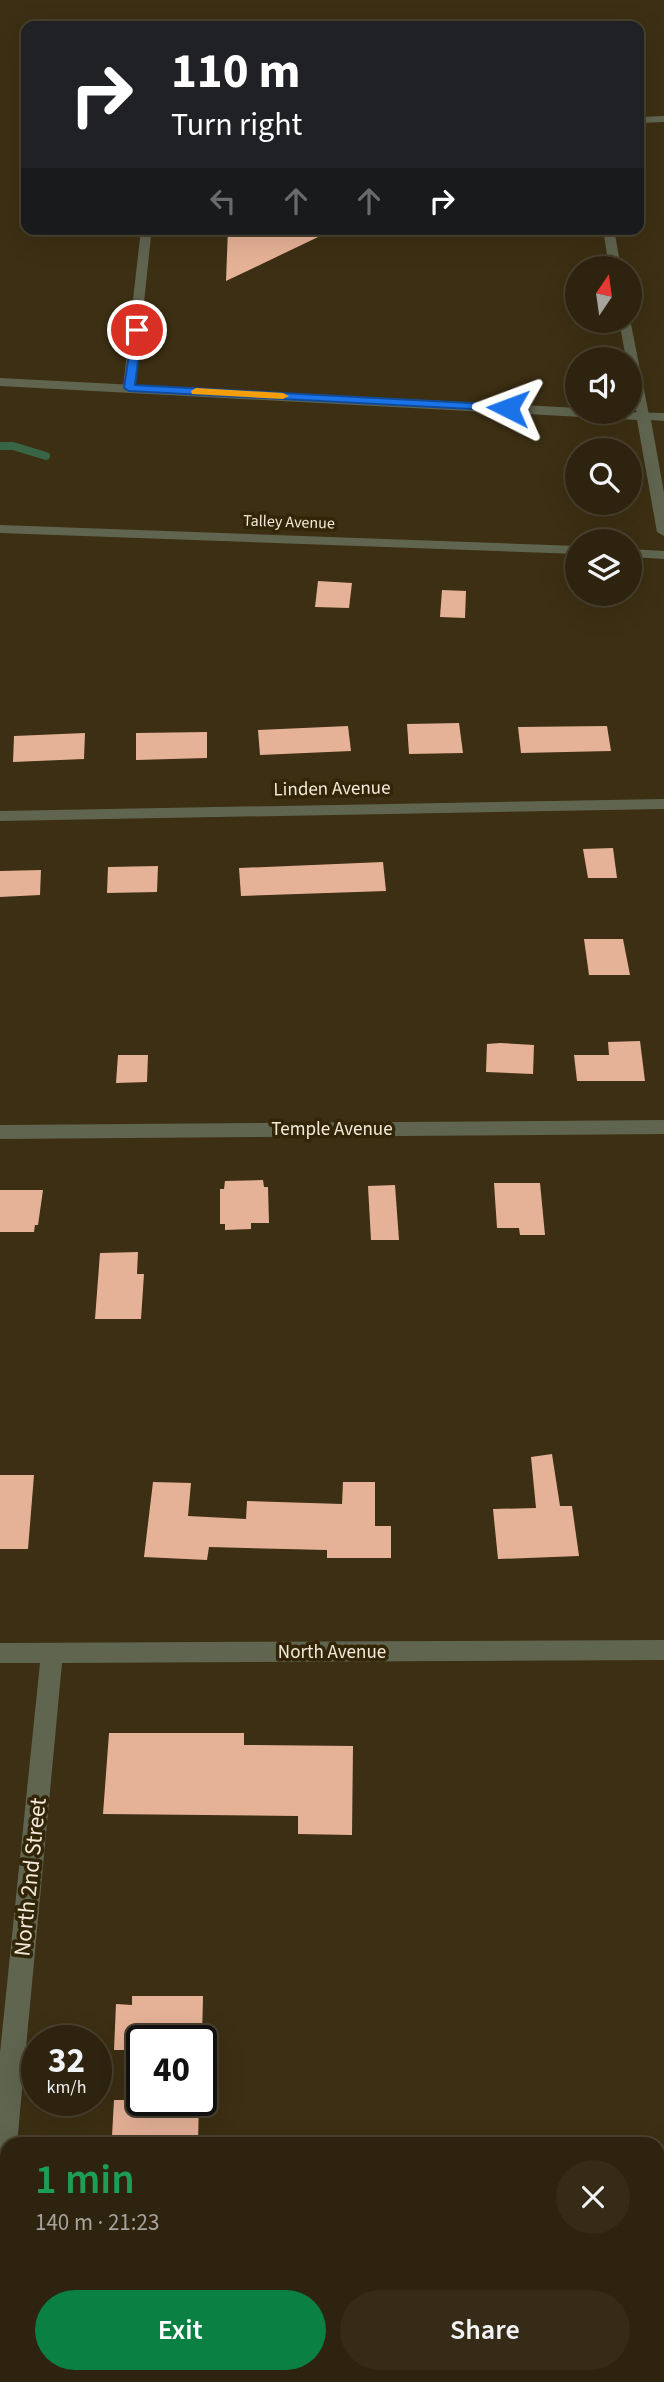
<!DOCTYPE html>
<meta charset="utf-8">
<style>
:root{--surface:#2d230e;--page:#352b17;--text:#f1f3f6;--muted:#a7a49e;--line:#48402e;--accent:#0b8043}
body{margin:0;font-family:"Source Sans 3",sans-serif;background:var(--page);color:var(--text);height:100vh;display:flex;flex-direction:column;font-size:26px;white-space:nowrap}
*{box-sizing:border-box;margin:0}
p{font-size:23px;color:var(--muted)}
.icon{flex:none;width:38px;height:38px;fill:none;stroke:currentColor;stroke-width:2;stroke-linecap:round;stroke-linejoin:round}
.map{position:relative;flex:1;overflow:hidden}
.panel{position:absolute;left:0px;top:2137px;width:665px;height:247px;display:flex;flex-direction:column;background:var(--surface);border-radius:21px 21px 0 0;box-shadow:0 7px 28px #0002,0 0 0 2px var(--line)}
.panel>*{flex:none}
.guide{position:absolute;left:21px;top:21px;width:623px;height:214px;border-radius:14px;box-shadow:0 7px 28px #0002,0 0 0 2px var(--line);background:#202124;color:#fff;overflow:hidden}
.needle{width:46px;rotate:13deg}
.fabs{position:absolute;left:565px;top:256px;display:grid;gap:14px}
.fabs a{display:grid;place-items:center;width:77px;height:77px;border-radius:50%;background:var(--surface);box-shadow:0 7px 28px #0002,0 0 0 2px var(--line);font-size:35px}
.speed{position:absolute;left:21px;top:2025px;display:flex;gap:14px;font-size:35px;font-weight:700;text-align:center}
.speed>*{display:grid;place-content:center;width:91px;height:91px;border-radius:50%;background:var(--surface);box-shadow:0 7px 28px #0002,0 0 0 2px var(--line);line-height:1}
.speed small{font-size:18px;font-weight:400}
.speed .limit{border:4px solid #111;border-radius:10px;background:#fff;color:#111}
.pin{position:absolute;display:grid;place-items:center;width:60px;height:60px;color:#fff;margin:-30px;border:4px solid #fff;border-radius:50%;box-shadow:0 2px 7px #0007}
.me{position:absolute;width:77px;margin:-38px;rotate:273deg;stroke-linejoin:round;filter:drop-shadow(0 0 5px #0008)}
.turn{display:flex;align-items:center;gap:24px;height:147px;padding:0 35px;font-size:32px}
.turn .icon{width:91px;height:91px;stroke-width:2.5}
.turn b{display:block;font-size:49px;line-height:60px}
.lanes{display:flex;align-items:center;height:66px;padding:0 35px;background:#0003;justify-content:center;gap:35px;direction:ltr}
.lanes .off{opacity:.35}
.round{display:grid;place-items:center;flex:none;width:74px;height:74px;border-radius:37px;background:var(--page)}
.overview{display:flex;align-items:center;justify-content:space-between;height:119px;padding:0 35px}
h1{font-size:42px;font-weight:600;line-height:52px;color:#1e9e55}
.cta{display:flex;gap:14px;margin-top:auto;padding:14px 35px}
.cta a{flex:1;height:80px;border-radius:42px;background:var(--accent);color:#fff;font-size:28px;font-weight:600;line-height:80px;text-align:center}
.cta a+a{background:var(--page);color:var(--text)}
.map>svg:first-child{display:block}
</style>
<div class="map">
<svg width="664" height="2382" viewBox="0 0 664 2382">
<rect width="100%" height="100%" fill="#3c2f13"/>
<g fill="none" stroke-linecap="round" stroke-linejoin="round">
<!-- stream -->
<path stroke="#376545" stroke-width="8" d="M0,446H13L46,456"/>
</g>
<!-- building -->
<g fill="#e6b297">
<path d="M228,229H335L226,281Z"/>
<path d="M318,581L352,583L349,608L315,607Z"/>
<path d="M442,590L466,591L465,618L440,617Z"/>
<path d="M459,723L463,753L409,754L407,724Z"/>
<path d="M348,726L351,751L260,755L258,730Z"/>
<path d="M607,726L611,751L521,753L518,727Z"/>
<path d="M207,732V758L136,760V733Z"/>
<path d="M85,733L84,759L13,762L14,736Z"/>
<path d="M613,848L617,878H588L583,849Z"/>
<path d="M383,862L386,891L241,896L239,868Z"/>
<path d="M158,866L157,892L107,893L108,867Z"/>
<path d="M41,870L40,895L0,897V871Z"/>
<path d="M584,939H623L630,975H589Z"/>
<path d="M640,1041L645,1081H577L574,1055H609L608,1042Z"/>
<path d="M500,1043L534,1045L533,1074L486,1072L487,1044Z"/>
<path d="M118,1055H148L147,1082L116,1083Z"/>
<path d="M263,1180L264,1187H268L269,1223H251V1229L225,1230V1224H220V1189H224L225,1181Z"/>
<path d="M494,1183H540L545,1235H520L519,1228H497Z"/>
<path d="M395,1185L399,1240H371L368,1186Z"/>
<path d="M0,1190H43L38,1225H35L34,1232H0Z"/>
<path d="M138,1252L137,1274H144L141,1319H95L100,1253Z"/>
<path d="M552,1454L560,1506H572L579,1556L498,1559L493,1509L536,1508L531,1457Z"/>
<path d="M0,1475H34L28,1549H0Z"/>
<path d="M153,1482L191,1483L188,1516L246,1519L247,1501L342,1504L343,1482H375V1526H391V1558H327V1550L209,1547L207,1560L144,1557Z"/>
<path d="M109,1733H244V1745L353,1746L352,1835L298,1834V1816L103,1814Z"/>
<path d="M132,1996H203L202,2040H142V2050H114L116,2004L132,2005Z"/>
<path d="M114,2100H199L198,2144H129V2136H112Z"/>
</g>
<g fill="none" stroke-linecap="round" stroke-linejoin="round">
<!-- service -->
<g fill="#606550" fill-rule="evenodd">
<path d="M664,116V122L639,123V117Z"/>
<path d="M141,229L221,230L226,233L221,236H151L135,388L129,392L123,388Z"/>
<path d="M603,229H614L621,268H609Z"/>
<path d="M630,319L649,415L643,419L637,415L630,378V359H626L619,320Z"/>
</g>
<!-- minor -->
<g fill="#606550" fill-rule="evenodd">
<path d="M0,525L578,546V554L0,533Z"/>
<path d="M630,549L664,551V559L630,557Z"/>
<path d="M664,799V809L0,821V811Z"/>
<path d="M664,1120V1134L0,1139V1125Z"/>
<path d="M664,1640V1660L62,1663L17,2144H7V2195L0,2198V2053L40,1663H0V1643Z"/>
</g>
<!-- tertiary -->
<path fill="#606550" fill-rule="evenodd" d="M0,378L578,408V411L664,413V421L651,420L664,493V536L657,532L637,420L0,386Z"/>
</g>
<!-- route -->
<path fill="#1a73e8" stroke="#114b97" stroke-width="2" d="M133,328L142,330L135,385L508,405L513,408L508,411L129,391L124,388Z"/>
<!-- slow -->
<path fill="#f59e0b" d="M196,388L283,393L289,396L283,399L192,394L191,391Z"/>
<g text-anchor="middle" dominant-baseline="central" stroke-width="7" stroke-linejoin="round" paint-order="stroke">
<!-- far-street labels -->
<g font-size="16" fill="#f2eada" stroke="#322508">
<text transform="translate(289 522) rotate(2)">Talley Avenue</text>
</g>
<!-- street labels -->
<g font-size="19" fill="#f2eada" stroke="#322508">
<text transform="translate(332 789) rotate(-1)">Linden Avenue</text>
<text x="332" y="1129">Temple Avenue</text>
<text x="332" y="1652">North Avenue</text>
</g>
<!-- near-street labels -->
<g font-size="23" fill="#f2eada" stroke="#322508">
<text transform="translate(30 1877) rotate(-84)">North 2nd Street</text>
</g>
</g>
</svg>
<div class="fabs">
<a><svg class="needle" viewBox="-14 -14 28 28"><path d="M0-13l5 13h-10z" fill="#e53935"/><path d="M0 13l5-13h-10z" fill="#a7a49e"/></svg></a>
<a><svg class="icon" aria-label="sound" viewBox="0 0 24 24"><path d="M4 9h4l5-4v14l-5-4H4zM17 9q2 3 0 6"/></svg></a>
<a><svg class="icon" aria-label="search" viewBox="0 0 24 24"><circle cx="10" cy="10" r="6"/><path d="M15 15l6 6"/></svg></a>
<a><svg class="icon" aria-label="layers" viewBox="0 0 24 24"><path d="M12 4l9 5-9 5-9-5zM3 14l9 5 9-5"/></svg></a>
</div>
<div class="speed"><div>32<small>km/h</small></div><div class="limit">40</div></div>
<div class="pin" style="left:137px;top:330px;background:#d93025"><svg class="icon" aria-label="arrive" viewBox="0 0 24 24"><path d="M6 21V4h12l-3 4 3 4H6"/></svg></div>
<svg class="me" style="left:508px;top:408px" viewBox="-20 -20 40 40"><path d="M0-17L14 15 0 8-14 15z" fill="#1a73e8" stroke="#fff" stroke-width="4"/></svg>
<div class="guide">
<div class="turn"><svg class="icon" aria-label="right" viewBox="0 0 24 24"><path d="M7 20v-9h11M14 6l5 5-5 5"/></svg><div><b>110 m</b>Turn right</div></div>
<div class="lanes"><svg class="icon off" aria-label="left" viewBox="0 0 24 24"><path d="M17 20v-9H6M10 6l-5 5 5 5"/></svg><svg class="icon off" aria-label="ahead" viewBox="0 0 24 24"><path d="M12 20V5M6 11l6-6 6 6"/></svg><svg class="icon off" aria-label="ahead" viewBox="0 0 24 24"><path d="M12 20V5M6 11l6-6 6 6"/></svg><svg class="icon" aria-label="right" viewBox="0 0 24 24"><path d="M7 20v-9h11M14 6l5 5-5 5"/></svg></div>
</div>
<section class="panel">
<div class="overview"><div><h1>1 min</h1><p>140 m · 21:23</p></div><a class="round"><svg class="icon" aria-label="close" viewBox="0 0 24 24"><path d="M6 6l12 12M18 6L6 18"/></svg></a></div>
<div class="cta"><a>Exit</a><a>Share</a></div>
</section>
</div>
